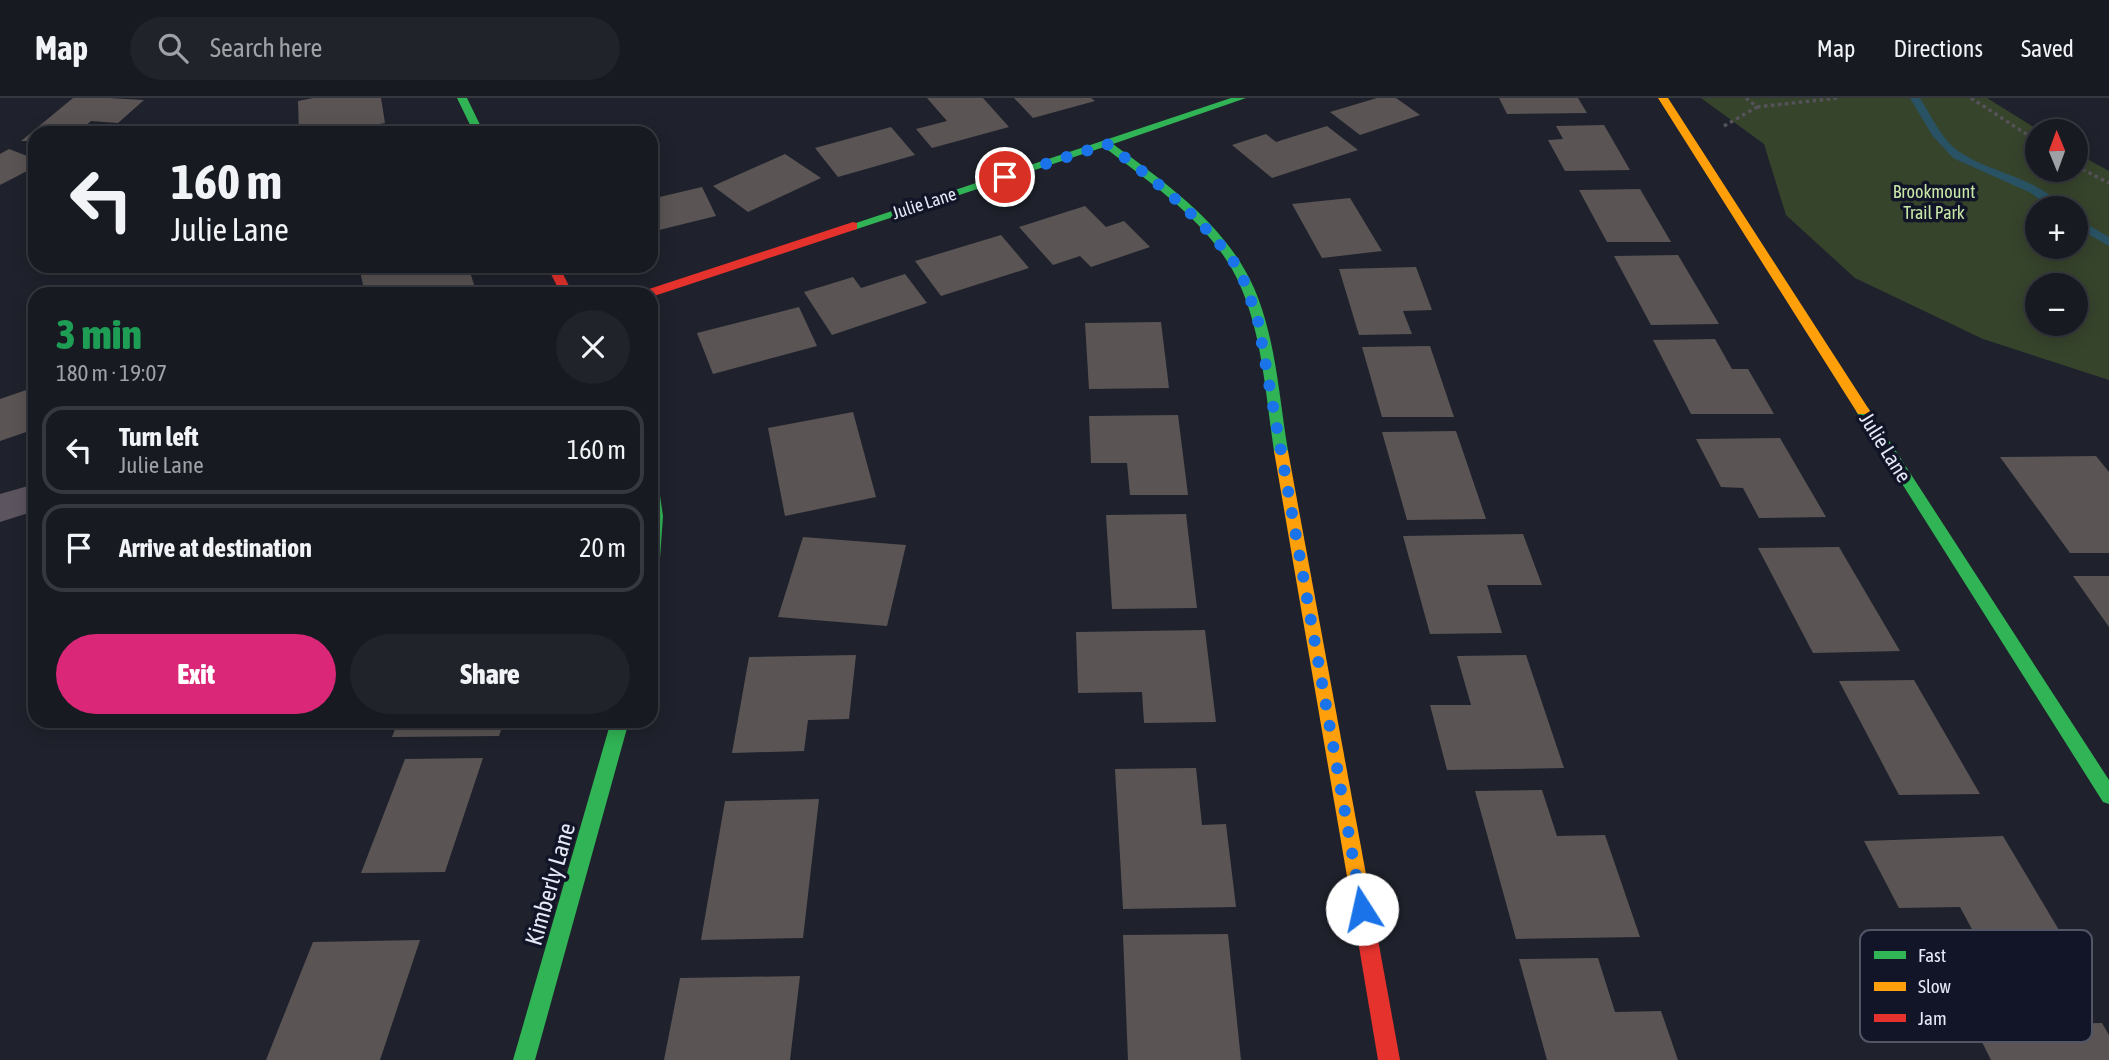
<!DOCTYPE html>
<meta charset="utf-8">
<style>
:root{--surface:#171a21;--page:#20232a;--text:#f1f3f6;--muted:#9ea1a5;--line:#36383f;--accent:#db2777}
body{margin:0;font-family:"Asap Condensed",sans-serif;background:var(--page);color:var(--text);height:100vh;display:flex;flex-direction:column;font-size:26px;white-space:nowrap}
*{box-sizing:border-box;margin:0}
p{font-size:23px;color:var(--muted)}
.icon{flex:none;width:38px;height:38px;fill:none;stroke:currentColor;stroke-width:2;stroke-linecap:round;stroke-linejoin:round}
.map{position:relative;flex:1;overflow:hidden}
.panel{position:absolute;left:28px;top:189px;width:630px;height:441px;display:flex;flex-direction:column;background:var(--surface);border-radius:21px;box-shadow:0 4px 18px #0003,0 0 0 2px var(--line)}
.panel>*{flex:none}
.guide{position:absolute;left:28px;top:28px;width:630px;height:147px;border-radius:21px;box-shadow:0 4px 18px #0003,0 0 0 2px var(--line);background:#171a21;color:var(--text);overflow:hidden}
.needle{width:46px;rotate:359deg}
.fabs{position:absolute;left:2025px;top:21px;display:grid;gap:14px}
.fabs a{display:grid;place-items:center;width:63px;height:63px;border-radius:50%;background:var(--surface);box-shadow:0 4px 18px #0003,0 0 0 2px var(--line);font-size:35px}
.pin{position:absolute;display:grid;place-items:center;width:60px;height:60px;color:#fff;margin:-30px;border:4px solid #fff;border-radius:50%;box-shadow:0 2px 7px #0007}
.me{position:absolute;width:77px;margin:-38px;rotate:350deg;stroke-linejoin:round;filter:drop-shadow(0 0 5px #0008)}
.turn{display:flex;align-items:center;gap:24px;height:147px;padding:0 28px;font-size:32px}
.turn .icon{width:91px;height:91px;stroke-width:2.5}
.turn b{display:block;font-size:49px;line-height:60px}
.round{display:grid;place-items:center;flex:none;width:74px;height:74px;border-radius:37px;background:var(--page)}
.summary{display:flex;align-items:center;justify-content:space-between;height:119px;padding:0 28px}
h1{font-size:42px;font-weight:800;line-height:52px;color:#1e9e55}
.button{display:flex;gap:14px;margin-top:auto;padding:14px 28px}
.button a{flex:1;height:80px;border-radius:42px;background:var(--accent);color:#fff;font-size:28px;font-weight:800;line-height:80px;text-align:center}
.button a+a{background:var(--page);color:var(--text)}
ul{padding:0;list-style:none}
li{display:flex;align-items:center;gap:21px;height:88px;margin:0 14px 10px;padding:0 14px;border:4px solid var(--line);border-radius:21px}
li div{flex:1}
li b{display:block;font-size:26px}
li em{font-style:normal}
header{display:flex;align-items:center;gap:42px;box-sizing:border-box;height:98px;padding:0 35px;background:var(--surface);border-bottom:2px solid var(--line)}
header strong{font-size:33px}
nav{display:flex;gap:38px;margin-inline-start:auto;font-size:24px}
.search{width:490px;height:63px;background:var(--page);display:flex;align-items:center;gap:18px;box-sizing:border-box;padding:0 24px;border-radius:38px;color:var(--muted);font-size:26px}
.map>svg:first-child{display:block}
</style>
<header>
<strong>Map</strong>
<div class="search"><svg class="icon" aria-label="search" viewBox="0 0 24 24"><circle cx="10" cy="10" r="6"/><path d="M15 15l6 6"/></svg>Search here</div>
<nav><a>Map</a><a>Directions</a><a>Saved</a></nav>
</header>
<div class="map">
<svg width="2109" height="962" viewBox="0 0 2109 962">
<rect width="100%" height="100%" fill="#1f222c"/>
<!-- green -->
<path fill="#37442c" fill-rule="evenodd" d="M1701,0H1987L2040,33H2037V72H2076V55L2109,73V282L1983,241L1855,180L1786,117L1764,46ZM2037,110H2076V149H2037ZM2037,187H2076V226H2037Z"/>
<g fill="none" stroke-linecap="round" stroke-linejoin="round">
<!-- stream -->
<g fill="#295364" fill-rule="evenodd">
<path d="M1910,0H1920C1932,19 1943,45 1963,56C1994,76 2039,80 2063,110H2050L2031,95L1953,60L1932,37Z"/>
<path d="M2076,120L2109,139V148L2076,129Z"/>
</g>
</g>
<!-- building -->
<g fill="#5a5454">
<path d="M73,0H109L144,2L118,25L91,23L77,35H35V43H21Z"/>
<path d="M313,0H381L385,25L332,35H299L298,3Z"/>
<path d="M927,0H983L1009,29L932,50L916,31L947,23Z"/>
<path d="M1014,0H1091L1095,3L1033,20Z"/>
<path d="M1377,0H1396L1420,17L1360,37L1330,14Z"/>
<path d="M1499,0H1578L1587,15L1507,16Z"/>
<path d="M1604,27L1630,72L1565,73L1548,42L1563,41L1556,28Z"/>
<path d="M1327,28L1358,52L1272,80L1232,47L1266,36L1276,44Z"/>
<path d="M891,29L915,57L838,79L815,50Z"/>
<path d="M9,51L35,61V69L0,87V56Z"/>
<path d="M785,56L821,80L748,114L713,88Z"/>
<path d="M702,89L716,118L651,134V101Z"/>
<path d="M1640,91L1671,144H1607L1579,92Z"/>
<path d="M1350,100L1382,153L1322,160L1292,106Z"/>
<path d="M1085,108L1106,129L1124,123L1150,149L1091,169L1080,158L1053,167L1019,129Z"/>
<path d="M1001,137L1029,170L941,198L915,163Z"/>
<path d="M1678,157L1719,226L1651,227L1614,158Z"/>
<path d="M379,168H416L418,176L450,168H468L477,196H365L360,173Z"/>
<path d="M1416,169L1432,212L1403,213L1412,236L1359,237L1339,171Z"/>
<path d="M905,176L927,205L832,237L804,194L853,179L861,190Z"/>
<path d="M799,209L817,248L713,276L697,235Z"/>
<path d="M1161,224L1169,290L1089,291L1085,225Z"/>
<path d="M1715,241L1732,271H1748L1774,316H1691L1653,242Z"/>
<path d="M1430,248L1454,319H1382L1362,249Z"/>
<path d="M35,289V331L0,343V301Z"/>
<path d="M853,314L876,399L785,418L768,330Z"/>
<path d="M1178,317L1188,397H1130L1127,365H1091L1089,318Z"/>
<path d="M1456,333L1486,421L1407,422L1382,334Z"/>
<path d="M1780,340L1826,419L1759,420L1743,390L1721,389L1696,341Z"/>
<path d="M2096,358L2109,374V455H2070L2000,359Z"/>
<path d="M1186,416L1197,510L1112,511L1106,417Z"/>
<path d="M1523,436L1542,487H1487L1502,535L1430,536L1403,438Z"/>
<path d="M803,439L906,447L887,528L778,519Z"/>
<path d="M1839,449L1900,553L1813,555L1758,450Z"/>
<path d="M2073,478H2109V529Z"/>
<path d="M1205,532L1216,624L1144,625L1142,594L1078,595L1076,534Z"/>
<path d="M856,557L849,621L808,622L804,653L732,655L749,559Z"/>
<path d="M1526,557L1564,670L1447,672L1430,607H1471L1457,558Z"/>
<path d="M1914,582L1980,696L1899,697L1839,583Z"/>
<path d="M398,623H504L499,638L392,639Z"/>
<path d="M483,660L445,774L361,775L405,661Z"/>
<path d="M1196,670L1202,727L1226,726L1236,809L1123,811L1115,671Z"/>
<path d="M1542,692L1557,738L1605,737L1640,839L1516,841L1475,693Z"/>
<path d="M819,701L803,840L701,842L725,703Z"/>
<path d="M2003,738L2090,884L2002,887L1960,809L1899,810L1864,743Z"/>
<path d="M1228,836L1241,962H1128L1123,837Z"/>
<path d="M420,842L380,962H266L313,844Z"/>
<path d="M1598,860L1615,914L1661,913L1678,962H1547L1519,861Z"/>
<path d="M800,878L790,962H664L680,880Z"/>
<path d="M2102,925L2109,937V962H1991L1974,928Z"/>
</g>
<g fill="none" stroke-linecap="round" stroke-linejoin="round">
<!-- path -->
<g stroke="#555259" stroke-width="3.5" stroke-dasharray="3.5 3.5" stroke-linecap="butt">
<path d="M1971,0L2037,43"/>
<path d="M1757,9L1838,0"/>
<path d="M1724,28L1757,9L1746,0"/>
<path d="M2076,68L2109,85"/>
</g>
<!-- street -->
<path fill="#5c545e" fill-rule="evenodd" d="M35,386V413L0,424V396Z"/>
<!-- fast -->
<g fill="#30b455" fill-rule="evenodd">
<path d="M457,0H467L484,35H474Z"/>
<path d="M1231,0H1246L1113,46C1167,86 1226,127 1254,190C1276,241 1279,299 1288,353L1286,357H1276L1274,353C1265,293 1262,225 1232,171C1202,119 1149,84 1104,49L857,131L853,132L847,128Z"/>
<path d="M1863,308L1868,310L2109,682V706L2103,704L1858,316L1856,313Z"/>
<path d="M651,379L658,384L663,418L659,475L657,479L651,481Z"/>
<path d="M611,623H629L535,962H513Z"/>
</g>
<!-- slow -->
<g fill="#ff9f0a" fill-rule="evenodd">
<path d="M1658,0H1668L1868,310L1870,313L1868,316H1858Z"/>
<path d="M1281,348L1288,353L1375,825L1372,832L1365,834L1358,832L1355,825L1274,353Z"/>
</g>
<!-- jam -->
<g fill="#e5322d" fill-rule="evenodd">
<path d="M853,124L857,125V131L651,199V196H641L643,193Z"/>
<path d="M547,168H559L573,196H561Z"/>
<path d="M1365,816L1372,818L1375,825L1400,962H1378L1355,825L1358,818Z"/>
</g>
</g>
<g fill="none" stroke-linecap="round" stroke-linejoin="round">
<!-- route -->
<path stroke="#1a73e8" stroke-width="12" stroke-dasharray="0 21.6" d="M1005,79L1107,46C1152,80 1199,117 1233,163C1245,179 1251,204 1258,223L1362,811"/>
</g>
<g text-anchor="middle" dominant-baseline="central" stroke-width="7" stroke-linejoin="round" paint-order="stroke">
<!-- far-park labels -->
<g font-size="18" fill="#c8e7a8" stroke="#111527">
<text x="1934" y="93">Brookmount<tspan x="1934" dy="21">Trail Park</tspan></text>
</g>
<!-- far-street labels -->
<g font-size="18" fill="#e5e9f6" stroke="#111527">
<text transform="translate(924 105) rotate(-18)">Julie Lane</text>
</g>
<!-- street labels -->
<g font-size="21" fill="#e5e9f6" stroke="#111527">
<text transform="translate(1886 349) rotate(58)">Julie Lane</text>
</g>
<!-- near-street labels -->
<g font-size="24" fill="#e5e9f6" stroke="#111527">
<text transform="translate(550 786) rotate(-74)">Kimberly Lane</text>
</g>
</g>
<!-- legend -->
<rect x="1860" y="832" width="232" height="112" rx="10" fill="#111527" stroke="#515565" stroke-width="2"/>
<rect x="1874" y="853" width="32" height="8" fill="#30b455"/>
<rect x="1874" y="884" width="32" height="9" fill="#ff9f0a"/>
<rect x="1874" y="916" width="32" height="8" fill="#e5322d"/>
<g font-size="19" fill="#e5e9f6">
<text x="1918" y="864">Fast</text>
<text x="1918" y="895">Slow</text>
<text x="1918" y="927">Jam</text>
</g>
</svg>
<div class="fabs">
<a><svg class="needle" viewBox="-14 -14 28 28"><path d="M0-13l5 13h-10z" fill="#e53935"/><path d="M0 13l5-13h-10z" fill="#9ea1a5"/></svg></a>
<a>+</a>
<a>−</a>
</div>
<div class="pin" style="left:1005px;top:79px;background:#d93025"><svg class="icon" aria-label="arrive" viewBox="0 0 24 24"><path d="M6 21V4h12l-3 4 3 4H6"/></svg></div>
<svg class="me" style="left:1362px;top:811px" viewBox="-20 -20 40 40"><circle r="19" fill="#fff"/><path d="M0-13L10 11 0 6-10 11z" fill="#1a73e8"/></svg>
<div class="guide">
<div class="turn"><svg class="icon" aria-label="left" viewBox="0 0 24 24"><path d="M17 20v-9H6M10 6l-5 5 5 5"/></svg><div><b>160 m</b>Julie Lane</div></div>
</div>
<section class="panel">
<div class="summary"><div><h1>3 min</h1><p>180 m · 19:07</p></div><a class="round"><svg class="icon" aria-label="close" viewBox="0 0 24 24"><path d="M6 6l12 12M18 6L6 18"/></svg></a></div>
<ul>
<li><svg class="icon" aria-label="left" viewBox="0 0 24 24"><path d="M17 20v-9H6M10 6l-5 5 5 5"/></svg><div><b>Turn left</b><p>Julie Lane</p></div><em>160 m</em></li>
<li><svg class="icon" aria-label="arrive" viewBox="0 0 24 24"><path d="M6 21V4h12l-3 4 3 4H6"/></svg><div><b>Arrive at destination</b></div><em>20 m</em></li>
</ul>
<div class="button"><a>Exit</a><a>Share</a></div>
</section>
</div>
